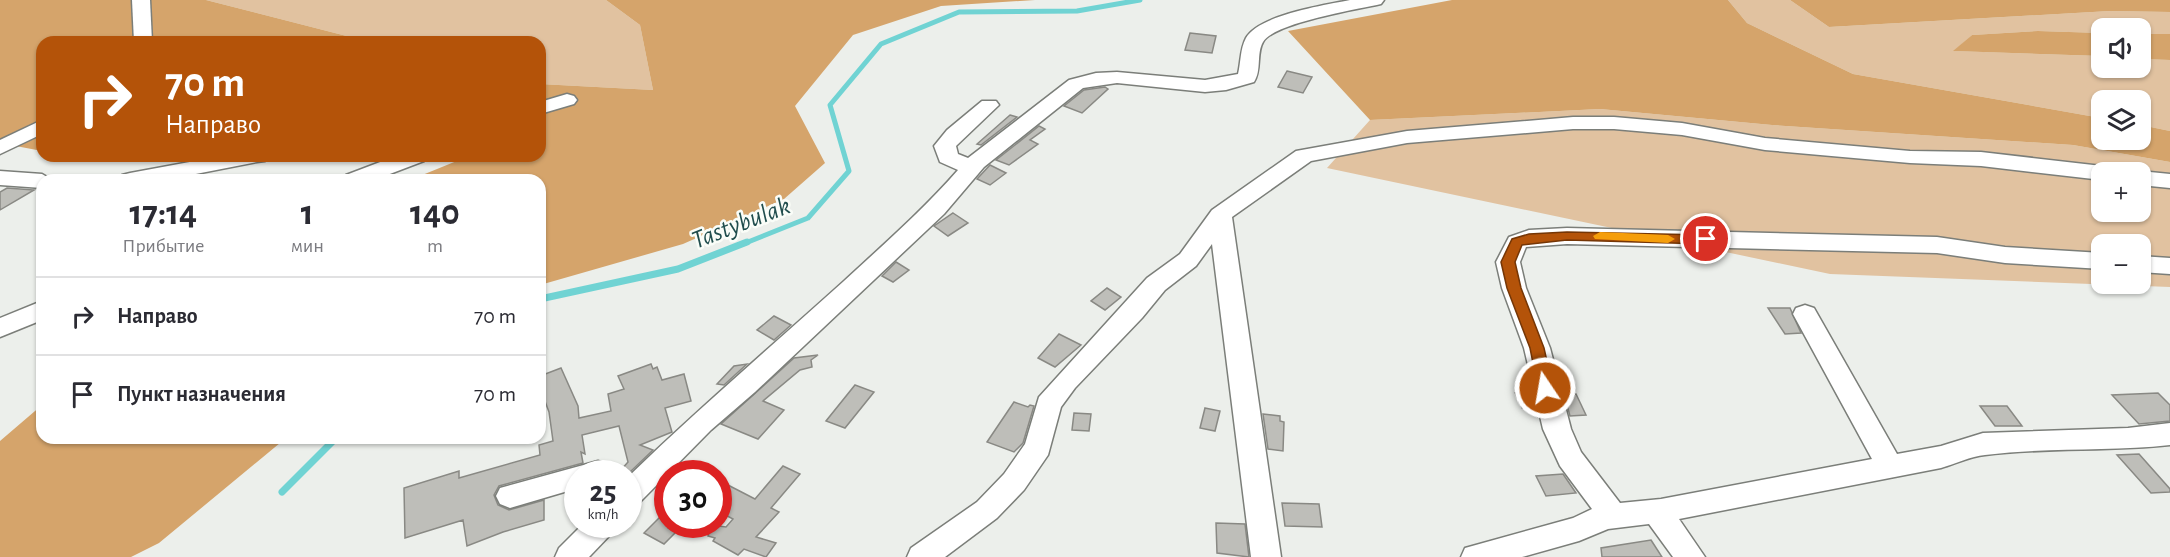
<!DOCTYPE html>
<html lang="ru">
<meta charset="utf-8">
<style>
:root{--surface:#fff;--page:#f7f7f7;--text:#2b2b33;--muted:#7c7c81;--line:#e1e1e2}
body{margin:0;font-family:"Alegreya Sans",sans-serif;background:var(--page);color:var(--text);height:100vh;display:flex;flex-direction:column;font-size:22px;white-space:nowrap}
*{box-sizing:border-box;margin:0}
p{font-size:20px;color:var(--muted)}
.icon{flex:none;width:33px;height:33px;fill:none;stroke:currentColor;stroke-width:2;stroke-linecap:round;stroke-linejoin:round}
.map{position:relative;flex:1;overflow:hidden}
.side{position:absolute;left:36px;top:174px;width:510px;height:270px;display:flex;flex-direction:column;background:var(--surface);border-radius:18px;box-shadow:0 2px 4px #0004}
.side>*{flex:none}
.banner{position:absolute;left:36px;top:36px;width:510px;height:126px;border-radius:18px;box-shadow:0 2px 4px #0004;background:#b45309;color:#fff;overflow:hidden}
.tools{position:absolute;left:2091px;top:18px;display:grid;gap:12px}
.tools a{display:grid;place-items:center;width:60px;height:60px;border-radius:12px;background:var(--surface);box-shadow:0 2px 4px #0004;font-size:30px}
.speed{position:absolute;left:564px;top:460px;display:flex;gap:12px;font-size:30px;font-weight:700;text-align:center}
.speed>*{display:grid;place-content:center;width:78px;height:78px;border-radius:50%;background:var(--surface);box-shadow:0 2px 4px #0004;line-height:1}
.speed small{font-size:15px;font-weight:400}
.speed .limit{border:9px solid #d22;background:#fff;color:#111}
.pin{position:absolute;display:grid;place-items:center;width:51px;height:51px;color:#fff;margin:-26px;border:3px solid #fff;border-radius:50%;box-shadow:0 2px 6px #0007}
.me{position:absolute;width:66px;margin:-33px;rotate:348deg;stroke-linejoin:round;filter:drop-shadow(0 0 4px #0008)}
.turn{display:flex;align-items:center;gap:21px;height:126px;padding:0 30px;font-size:27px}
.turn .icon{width:78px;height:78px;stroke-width:2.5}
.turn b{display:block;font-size:42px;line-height:51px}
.eta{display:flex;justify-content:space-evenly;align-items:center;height:102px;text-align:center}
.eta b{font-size:36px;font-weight:600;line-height:42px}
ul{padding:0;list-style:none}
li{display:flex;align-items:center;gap:18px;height:78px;padding:0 30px;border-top:2px solid var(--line)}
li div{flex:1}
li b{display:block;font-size:22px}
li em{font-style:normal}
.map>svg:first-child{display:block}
</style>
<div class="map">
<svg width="2170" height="557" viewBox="0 0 2170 557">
<rect width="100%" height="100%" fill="#ecefeb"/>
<!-- green -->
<g fill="#e1c2a0" fill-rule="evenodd">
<path d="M206,0H606L640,25L653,90L540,84V42H370Z"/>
<path d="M1728,0H1790L1829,27L2110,11L2170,12V34H2141L2140,28H2102L2101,33L2038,31L1972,35L1954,51L2101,56L2102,68H2140L2141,59L2170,60V131L2141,125L2140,100H2102L2101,118L1853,74L1747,23Z"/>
<path d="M1600,109L1772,125L2073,145L2170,162V287L1830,274L1327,168L1370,120ZM2102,172H2140V212H2102ZM2102,244H2140V284H2102Z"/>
</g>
<!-- forest -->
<g fill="#d5a46b">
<path d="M0,0H206L370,42H42V151L0,143Z"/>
<path d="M606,0H1035L941,6L853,35L795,106L825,163L784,199L683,244L540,285V180H410L469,156H540V84L653,90L640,25Z"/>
<path d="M1452,0H1728L1747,23L1853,74L2101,118L2102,140H2140L2141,125L2170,131V162L2073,145L1772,125L1600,109L1370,120L1288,31Z"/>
<path d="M1790,0H2170V12L2110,11L1829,27Z"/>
<path d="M2038,31L2101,33V56L1953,51L1972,35Z"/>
<path d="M2140,34H2170V60L2141,59Z"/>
<path d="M42,405V438H286L159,543L131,557H0V441Z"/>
</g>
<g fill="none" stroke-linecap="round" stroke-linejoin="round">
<!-- stream-far1 -->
<path stroke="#70d3d3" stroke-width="5" d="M743,244L808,218L849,171L830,105L881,44L959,12L1077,11L1140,0"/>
<!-- stream -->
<g stroke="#70d3d3" stroke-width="7">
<path d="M540,299L678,269L747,242"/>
<path d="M282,492L336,438"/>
</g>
</g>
<!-- building -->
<g fill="#bebeb9" stroke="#898984" stroke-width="1.5">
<path d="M1190,33L1216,36L1212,53L1185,50Z"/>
<path d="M1287,71L1312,77L1303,93L1278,87Z"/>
<path d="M1105,87L1108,89L1082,113L1064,106L1084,90Z"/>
<path d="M1010,115L1017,117L981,145L977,144Z"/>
<path d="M1039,126L1045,129L1030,140L1038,144L1009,165L996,160Z"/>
<path d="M990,165L1006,173L990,185L977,179Z"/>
<path d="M7,188L34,190L0,210V192Z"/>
<path d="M953,213L968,223L948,236L934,226Z"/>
<path d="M896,262L909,270L893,282L882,276Z"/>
<path d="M1107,288L1121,297L1105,310L1091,301Z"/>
<path d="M1768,308H1790L1801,333L1785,334Z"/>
<path d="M774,316L791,325L774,340L757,330Z"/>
<path d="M1059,334L1081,345L1055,367L1038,358Z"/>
<path d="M818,355L811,360L812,367L800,370L763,401L784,410L758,439L721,424L794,358Z"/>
<path d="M651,364L653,369L657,367L662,380L684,374L691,401L665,408L672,432L640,445L653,450L629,473L621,470L628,462L619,426L582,435L585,454L581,452L583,463L499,486L494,495L498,505L509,510L544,500V520L503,532L467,546L463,520L405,538L404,488L459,471V478L540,455L539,445L553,441L549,412L540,388V376L561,368L578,406L579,418L611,411L608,394L624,389L618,376Z"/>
<path d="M747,364L724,385L717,384L734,366Z"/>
<path d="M855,385L874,392L845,428L826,421Z"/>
<path d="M1529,392H1532L1538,417L1532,407L1522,408L1515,393Z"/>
<path d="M2158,393L2170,405V421L2139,424L2112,395Z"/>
<path d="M1564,394H1576L1586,415L1570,416Z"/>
<path d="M1014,402L1028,407L1030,405L1034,406L1023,443L1014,452L987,442Z"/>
<path d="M1980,406H2007L2022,426H1995Z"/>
<path d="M1205,408L1220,411L1215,431L1200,428Z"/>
<path d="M1074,413L1091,414L1089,431L1072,430Z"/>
<path d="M1263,414L1280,416V421L1284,422L1283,451L1268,449Z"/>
<path d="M2139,454L2170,489V492L2151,493L2117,455Z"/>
<path d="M783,466L800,474L771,508L779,512L756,537L776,543L766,557L744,549L738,555L713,541L715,538L708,536L711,525L726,527L733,519L718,511V492L726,484L755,499Z"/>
<path d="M1563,474L1576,493L1546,496L1536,476Z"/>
<path d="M1282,503L1319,504L1322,527L1285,526Z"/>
<path d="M668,509V528L676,532L664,544L644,533Z"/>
<path d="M1216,523L1245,524L1249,557L1217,553Z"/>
<path d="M1651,540L1662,557H1602L1601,548Z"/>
</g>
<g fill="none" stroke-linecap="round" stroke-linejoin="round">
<defs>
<g id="street">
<path d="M132,0H150L152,42H134Z"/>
<path d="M1350,0H1384L1381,4C1359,9 1273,23 1263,42C1256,54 1262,70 1254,82L1226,90L1205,92L1117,83L1083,88L984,167L944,214L755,392L711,430L638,504L628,508V477C698,409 772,346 844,281C883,245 923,210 958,170L940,162L934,146L947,130L982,101H996L999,105L956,146L958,154L968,158L1069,80L1096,73L1117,72L1205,80L1238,74C1241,62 1240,49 1246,38C1259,15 1325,5 1350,0Z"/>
<path d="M567,94L574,96L577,100L574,104L540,114V102Z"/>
<path d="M1573,117H1614L1682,123L1765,138L1910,151L1981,152L2102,166L2110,168L2113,172H2102V180L1981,166L1910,163L1765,150L1682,135L1614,129H1573L1407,143L1311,161L1232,217L1281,557H1251L1212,244L1196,266L1165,290L1142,318L1075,388L1061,407L1048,455L1024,490L997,518L945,557H907L911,548L977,502L1004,474L1025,444L1039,397L1147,278L1180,254L1212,210L1296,151L1407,131Z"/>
<path d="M42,120V134L0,154V140Z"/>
<path d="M222,156H268L265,161L257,162L165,180H119L122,175L130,173Z"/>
<path d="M396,156H427L424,161L374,180H343L346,175Z"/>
<path d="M0,171L42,174L52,180H42V188L0,185Z"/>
<path d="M2140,171L2170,174V188L2140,185V172H2135Z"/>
<path d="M1567,228L1937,237L2005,247L2102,253V269L2005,263L1937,253L1567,244L1526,247L1520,262L1526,288L1550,348L1571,429L1581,452L1620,503L1661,499L1872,459L1793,314L1796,308L1805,305L1814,308L1897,454L1941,446L1983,433L2128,428L2170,423V445C2109,452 2047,447 1985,455C1971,456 1955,464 1941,468L1679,519L1705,557H1673L1649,524L1608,529L1579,541L1522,557H1461L1465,548L1573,518L1592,509L1560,466L1543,429L1524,348L1502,288L1496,262L1509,237L1529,230Z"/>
<path d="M2140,256L2170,258V274L2140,272Z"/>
<path d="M42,301V320L0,337V318Z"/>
<path d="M598,461L612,466L616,474H578V488L510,508L500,504L496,496L500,488Z"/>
<path d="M582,525H616L611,534L589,557H555L559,548Z"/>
</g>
</defs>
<!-- street casing -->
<use href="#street" stroke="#7b7e79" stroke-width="3"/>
<!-- street -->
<use href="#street" fill="#fff" fill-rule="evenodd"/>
</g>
<!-- route -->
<path fill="#b45309" stroke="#753606" stroke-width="1.5" d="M1567,232L1706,235L1712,239L1706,244L1567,240L1522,245L1515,262L1521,288L1544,348L1553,388L1545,394L1538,388L1530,348L1507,288L1501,262L1512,239L1529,234Z"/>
<!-- slow -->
<path fill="#f59e0b" d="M1600,232L1668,235L1675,239L1668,243L1595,239L1593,236Z"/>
<g text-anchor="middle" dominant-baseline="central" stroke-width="5" stroke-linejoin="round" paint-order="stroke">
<!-- water labels -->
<g font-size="26" font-style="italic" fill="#214e4e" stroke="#fafdf8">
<text transform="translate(741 223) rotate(-21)">Tastybulak</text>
</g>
</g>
</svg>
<div class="tools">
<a><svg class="icon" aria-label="sound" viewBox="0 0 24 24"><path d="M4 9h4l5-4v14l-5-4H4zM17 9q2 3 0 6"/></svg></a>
<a><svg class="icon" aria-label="layers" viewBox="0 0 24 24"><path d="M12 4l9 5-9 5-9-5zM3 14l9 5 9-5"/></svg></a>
<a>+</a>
<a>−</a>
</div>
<div class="speed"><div>25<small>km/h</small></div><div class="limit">30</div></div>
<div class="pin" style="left:1706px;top:239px;background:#d93025"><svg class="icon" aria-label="arrive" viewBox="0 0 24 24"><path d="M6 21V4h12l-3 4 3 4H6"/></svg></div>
<svg class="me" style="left:1545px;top:388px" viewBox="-20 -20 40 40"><circle r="17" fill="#b45309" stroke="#fff" stroke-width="3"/><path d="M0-11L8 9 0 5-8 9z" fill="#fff"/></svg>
<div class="banner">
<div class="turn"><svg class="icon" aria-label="right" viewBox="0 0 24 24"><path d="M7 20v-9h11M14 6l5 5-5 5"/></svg><div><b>70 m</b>Направо</div></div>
</div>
<section class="side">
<div class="eta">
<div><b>17:14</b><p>Прибытие</p></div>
<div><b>1</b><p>мин</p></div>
<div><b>140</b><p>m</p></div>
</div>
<ul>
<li><svg class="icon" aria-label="right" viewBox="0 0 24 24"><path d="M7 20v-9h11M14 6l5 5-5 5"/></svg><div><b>Направо</b></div><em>70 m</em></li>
<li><svg class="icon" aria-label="arrive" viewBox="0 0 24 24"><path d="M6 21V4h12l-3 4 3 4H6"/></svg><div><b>Пункт назначения</b></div><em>70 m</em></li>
</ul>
</section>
</div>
